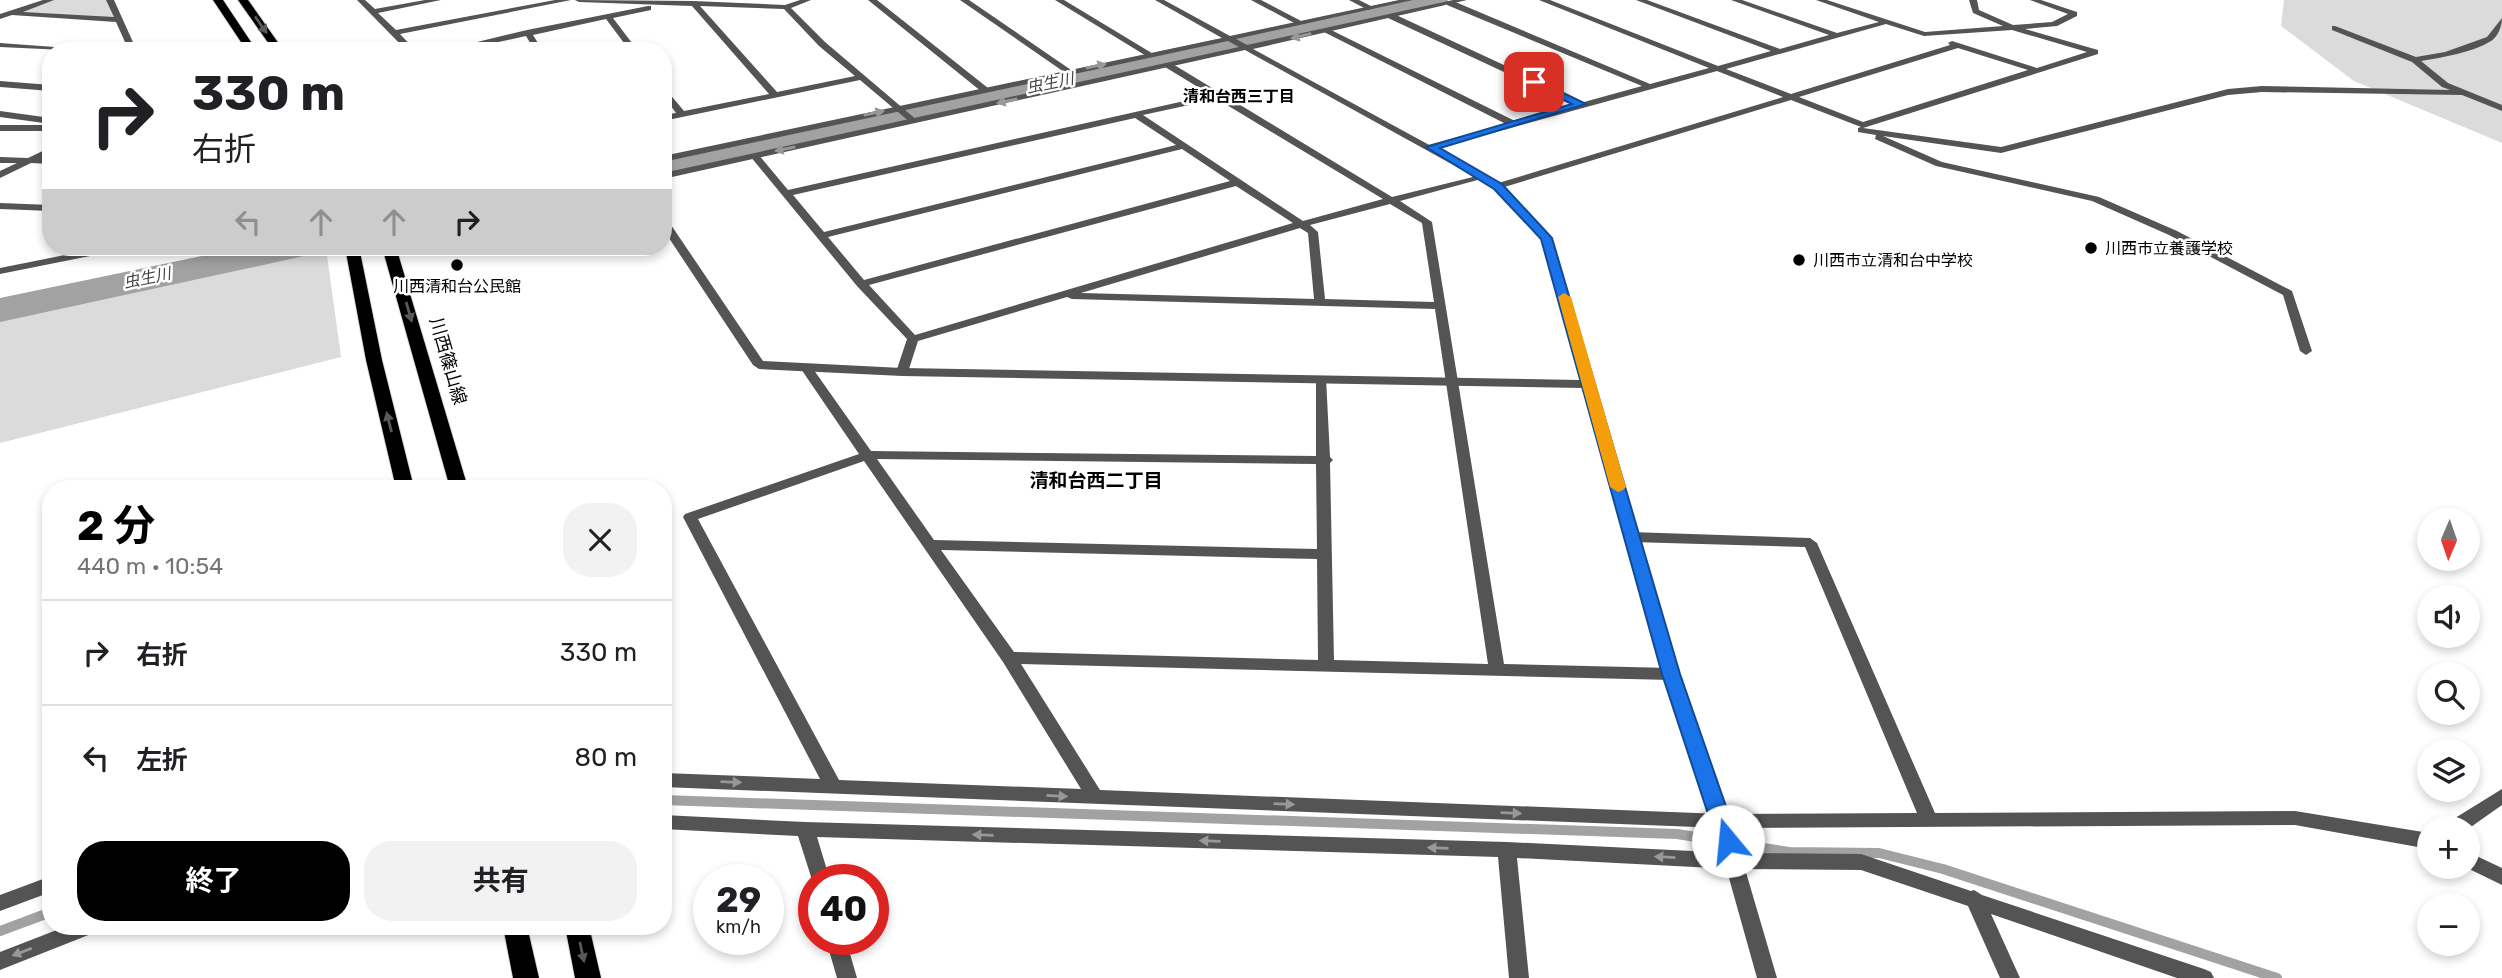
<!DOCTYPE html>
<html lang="ja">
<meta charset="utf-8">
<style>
:root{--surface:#fff;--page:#f2f2f2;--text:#202124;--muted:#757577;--line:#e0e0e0;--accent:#000}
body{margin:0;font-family:Rubik,"Noto Sans JP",sans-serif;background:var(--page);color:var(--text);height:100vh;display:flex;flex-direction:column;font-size:26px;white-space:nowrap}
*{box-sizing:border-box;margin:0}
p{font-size:23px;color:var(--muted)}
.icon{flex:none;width:38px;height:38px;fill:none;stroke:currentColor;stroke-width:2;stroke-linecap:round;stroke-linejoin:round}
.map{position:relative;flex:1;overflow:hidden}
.side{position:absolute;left:42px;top:480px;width:630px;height:455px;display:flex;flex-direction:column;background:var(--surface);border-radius:28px;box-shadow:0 4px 10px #0003}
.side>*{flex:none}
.guide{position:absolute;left:42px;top:42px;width:630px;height:214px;border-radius:28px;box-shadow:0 4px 10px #0003;background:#fff;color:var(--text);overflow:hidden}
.needle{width:46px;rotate:182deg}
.fabs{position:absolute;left:2417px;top:508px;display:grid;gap:14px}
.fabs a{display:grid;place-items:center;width:63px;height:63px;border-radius:50%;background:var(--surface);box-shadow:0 4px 10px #0003;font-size:35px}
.speed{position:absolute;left:693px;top:864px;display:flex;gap:14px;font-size:35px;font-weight:700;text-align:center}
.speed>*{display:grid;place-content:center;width:91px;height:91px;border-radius:50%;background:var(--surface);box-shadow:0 4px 10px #0003;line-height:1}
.speed small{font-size:18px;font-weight:400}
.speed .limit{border:10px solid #d22;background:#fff;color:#111}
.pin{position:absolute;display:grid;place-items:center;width:60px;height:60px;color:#fff;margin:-30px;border-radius:14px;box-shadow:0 4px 10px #0006}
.me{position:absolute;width:77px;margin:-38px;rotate:343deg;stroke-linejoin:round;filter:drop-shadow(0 0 5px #0008)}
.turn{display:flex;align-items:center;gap:24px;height:147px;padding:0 35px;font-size:32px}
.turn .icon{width:91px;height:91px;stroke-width:2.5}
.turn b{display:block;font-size:49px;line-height:60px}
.lanes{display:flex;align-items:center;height:66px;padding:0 35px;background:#0003;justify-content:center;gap:35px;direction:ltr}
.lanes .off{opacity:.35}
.round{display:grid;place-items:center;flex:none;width:74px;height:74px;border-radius:28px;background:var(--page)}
.head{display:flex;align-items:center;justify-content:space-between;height:119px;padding:0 35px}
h1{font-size:42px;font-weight:700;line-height:52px;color:var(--accent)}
.action{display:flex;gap:14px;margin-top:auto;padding:14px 35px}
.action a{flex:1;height:80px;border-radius:28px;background:var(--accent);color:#fff;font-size:28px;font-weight:700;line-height:80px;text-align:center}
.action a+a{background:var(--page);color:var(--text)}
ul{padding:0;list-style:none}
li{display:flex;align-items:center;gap:21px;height:105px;padding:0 35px;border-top:2px solid var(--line)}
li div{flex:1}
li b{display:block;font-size:26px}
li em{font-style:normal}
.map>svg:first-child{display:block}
</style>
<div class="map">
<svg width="2502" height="978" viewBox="0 0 2502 978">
<rect width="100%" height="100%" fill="#fff"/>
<!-- green -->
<g fill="#dbdbdb">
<path d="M50,0H110L119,20L10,13Z"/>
<path d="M2284,0H2502V143L2354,81L2281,26Z"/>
<path d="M326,248L341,357L0,443V316Z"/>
</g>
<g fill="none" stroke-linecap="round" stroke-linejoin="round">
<!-- stream -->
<g stroke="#a2a2a2" stroke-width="10">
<path d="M663,800L1677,834L1789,852L1879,853L1943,869L2277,978"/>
<path d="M0,931L51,912"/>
</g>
<!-- river -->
<g fill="#a2a2a2" fill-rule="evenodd">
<path d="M1401,0H1448L1445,5L1436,7L663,177V157Z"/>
<path d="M245,247H313L308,255L295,258L0,322V298Z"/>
</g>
<defs>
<g id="primary">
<path d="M213,0H223L257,51H247Z"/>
<path d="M238,0H248L284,51H274Z"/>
<path d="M345,247H359L382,360L414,488H396L366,360Z"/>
<path d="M382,247H396L468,488H450Z"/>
<path d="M503,926H527L539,978H513Z"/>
<path d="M565,926H589L601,978H575Z"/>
</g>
</defs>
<!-- primary casing -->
<use href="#primary" stroke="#dbdbdb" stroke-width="2"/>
<!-- minor -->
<g fill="#545454" fill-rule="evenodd">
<path d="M43,0H54L23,12L114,17L106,0H114L137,51H129L116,22L12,15L0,19V14Z"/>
<path d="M357,0H365L375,9L425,0H441L378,13L396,30L555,0H571L400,34L416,51H407Z"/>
<path d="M575,0L693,1L785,5L800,0H811L791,8L825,42L918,121L911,123L860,80L663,121V115L676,113L663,95V86L684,111L769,94L692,6L579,2ZM700,6L784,9L819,46L855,76L777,92Z"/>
<path d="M868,0H877L988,88V92H982Z"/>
<path d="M960,0H969L1074,72L1067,74Z"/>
<path d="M1055,0H1064L1155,55L1148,57Z"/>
<path d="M1251,0H1261L1305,23L1298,25Z"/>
<path d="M1349,0H1359L1375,8L1368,10Z"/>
<path d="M1539,0H1550L1718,66L1771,51L1636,0H1647L1780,49L1829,35L1731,0H1742L1837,33L1879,22L1816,0H1827L1925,32L2003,26L1973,13L1969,0H1977L1979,10L2013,25L2052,22L2068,14L2030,0H2041L2077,12V16L2057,26L2025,29L2098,50V54L1863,128L2001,147L2228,89L2262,86L2450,90L2442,87L2412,62L2332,30V26H2335L2416,57L2445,52L2487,37L2502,18C2502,26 2498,37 2491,41C2471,53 2444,57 2421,61L2448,83L2502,105V111L2462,95L2262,92L2228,95L2001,153L1883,136L1942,162L2099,197L2177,231L2292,291L2312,351L2306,355L2300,351L2283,295L2169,235L2092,201L1936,166L1875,139L1876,135L1858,132V128L1861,127L1791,100L1501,188H1495V184L1783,97L1717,71L1431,150L1426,147L1428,145L1506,124L1322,31L1329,29L1515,121L1575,105L1388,18V14H1394L1584,102L1642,86L1447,5V1H1453L1650,84L1709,68ZM1886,24L1924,36L2012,30L2087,52L2037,68L1952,41L1948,43L1950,45L1791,94L1726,69ZM1958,48L2028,70L1863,122L1799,97Z"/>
<path d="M648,6H651V10L613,18L638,51H630L606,19L533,35L543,51H535L526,36L457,51H440L527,30Z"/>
<path d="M0,43L82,49L86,51L0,47Z"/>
<path d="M1165,63H1171L1392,197L1485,174V178L1400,201L1432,222L1504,664L1671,668L1677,670L1679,674L1677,678L1671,680L1021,664L1100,790L1722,814L1917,813L1805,547L1631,542L1624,537L1631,532L1810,538L1817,543L1935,813L2295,811L2429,833V849L2295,825L1722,828L663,787V773L820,779L683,517L685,514L859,454L801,369L807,365L811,366L871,451L1316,456V381L1318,378H1326L1330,457L1333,460L1330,463L1334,660L1488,664L1435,309L1072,299L1067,297L918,341L908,372L902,376L896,372L907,339L857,286L750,156L758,154L788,190L1211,95L1165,67ZM1217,99L1383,199L1303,221L1143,115ZM1135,118L1176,145L824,232L793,195ZM1182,149L1230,181L864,280L828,237ZM1236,186L1293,223L915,335L869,285ZM1390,204L1422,223L1434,302L1325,299L1318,232L1310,225ZM1300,228L1308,233L1314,299L1081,293ZM877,459L1316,464L1317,549L934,540ZM864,461L1003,662L1081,789L839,780L698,519ZM941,550L1317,559L1318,660L1014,652Z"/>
<path d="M0,81L51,85V91L0,87Z"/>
<path d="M51,147V154L42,158H51V164L31,163L0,178V171L17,163H0V157L28,158Z"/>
<path d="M0,203L51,205V211L0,209Z"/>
<path d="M105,247H125L120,250L0,274V268Z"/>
<path d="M2502,789V805L2468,829L2445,828L2447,823Z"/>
<path d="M663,815L805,822L1507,842L1733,853L1861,854L1971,891L1974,890L1982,895L2204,969L2211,972L2214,978H2177L1991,914L2020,978H2000L1968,906L1861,870L1733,869L1517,858L1529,978H1509L1498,857L817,837L830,880H814V886L798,836L663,829Z"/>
<path d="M2468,852L2502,868V885L2463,866H2468Z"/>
<path d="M67,926H99L96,932L0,970V952Z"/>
<path d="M826,940H846L857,978H837Z"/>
</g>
<!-- tertiary -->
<g fill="#545454" fill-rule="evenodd">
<path d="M1155,0H1164L1230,36L1399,0H1413L1236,39L1247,45L1453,0H1467L1253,49L1501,184L1551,238L1593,381L1596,384L1595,386L1679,674L1731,821L1777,978H1757L1713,821L1663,674L1583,388L902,376L759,369L753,365L663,229V218L667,219L763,361L902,368L1580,380L1541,239L1495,188L1245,50L663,179V173L1239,47L1228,41L663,162V156L1222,38Z"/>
<path d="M0,111L51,118V124L0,117Z"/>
<path d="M0,125H46L51,128L46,131H0Z"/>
<path d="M51,876V892L0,911V895Z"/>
</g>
<!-- primary -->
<use href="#primary" fill="#000" fill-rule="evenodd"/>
</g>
<!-- one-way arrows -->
<defs><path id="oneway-solid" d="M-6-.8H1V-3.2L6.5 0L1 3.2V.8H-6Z" transform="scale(1.75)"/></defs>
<g fill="#595959">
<use href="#oneway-solid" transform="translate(261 25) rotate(55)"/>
<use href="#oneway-solid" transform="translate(409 312) rotate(74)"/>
<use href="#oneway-solid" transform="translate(389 422) rotate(-104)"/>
<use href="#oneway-solid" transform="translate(582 952) rotate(78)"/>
</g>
<g fill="#989898">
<use href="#oneway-solid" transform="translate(1301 36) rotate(167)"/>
<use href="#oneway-solid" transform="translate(1096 66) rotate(-12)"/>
<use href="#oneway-solid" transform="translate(1007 101) rotate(168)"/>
<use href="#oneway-solid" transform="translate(874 113) rotate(-12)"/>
<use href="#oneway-solid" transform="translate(785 149) rotate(168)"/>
<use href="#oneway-solid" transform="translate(731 782) rotate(2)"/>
<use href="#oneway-solid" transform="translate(1057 796) rotate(3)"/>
<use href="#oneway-solid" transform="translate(1284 804) rotate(2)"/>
<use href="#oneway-solid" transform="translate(1511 813) rotate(2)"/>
<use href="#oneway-solid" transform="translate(983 835) rotate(-178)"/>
<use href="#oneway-solid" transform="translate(1210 841) rotate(-178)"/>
<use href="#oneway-solid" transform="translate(1438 848) rotate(-178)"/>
<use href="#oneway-solid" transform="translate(1665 857) rotate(-177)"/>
<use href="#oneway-solid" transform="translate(22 952) rotate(159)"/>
</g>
<!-- route -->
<path fill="#1a73e8" stroke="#114b97" stroke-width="2" d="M1530,80H1537L1586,104L1440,148L1502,184L1552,238L1680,674L1738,841L1735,847L1728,849L1720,847L1717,841L1662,674L1541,239L1494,189L1426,147L1572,104L1530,84Z"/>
<!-- slow -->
<path fill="#f59e0b" d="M1564,293L1571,297L1626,487L1623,490L1618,492L1610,487L1558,297Z"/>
<!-- markers -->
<g fill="#000" stroke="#fff" stroke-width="2.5">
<circle cx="2091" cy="248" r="7"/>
<circle cx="1799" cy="260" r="7"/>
<circle cx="457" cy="265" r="7"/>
</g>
<g text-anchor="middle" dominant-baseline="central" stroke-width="5" stroke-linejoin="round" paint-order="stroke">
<!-- far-water labels -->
<g font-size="16" font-style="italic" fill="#434343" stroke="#fff">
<text transform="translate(1050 83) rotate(-12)">虫生川</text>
<text transform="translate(147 278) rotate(-12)">虫生川</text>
</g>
<!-- far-neighbourhood labels -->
<g font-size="16" font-weight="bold" fill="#000" stroke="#fff">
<text x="1239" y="96">清和台西三丁目</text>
</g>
<!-- far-poi labels -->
<g font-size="16" fill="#000" stroke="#fff" text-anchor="start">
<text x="2105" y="248">川西市立養護学校</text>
<text x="1813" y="260">川西市立清和台中学校</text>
<text x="457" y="286" text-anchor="middle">川西清和台公民館</text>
</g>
<!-- street labels -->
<g font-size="18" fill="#000" stroke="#fff">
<text transform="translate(448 361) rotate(74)">川西篠山線</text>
</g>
<!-- neighbourhood labels -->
<g font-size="19" font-weight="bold" fill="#000" stroke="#fff">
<text x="1096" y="480">清和台西二丁目</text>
</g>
</g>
</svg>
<div class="fabs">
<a><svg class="needle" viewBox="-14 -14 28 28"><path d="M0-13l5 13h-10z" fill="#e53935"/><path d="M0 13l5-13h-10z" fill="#757577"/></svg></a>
<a><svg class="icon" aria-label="sound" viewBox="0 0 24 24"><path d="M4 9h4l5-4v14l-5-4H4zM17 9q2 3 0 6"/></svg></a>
<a><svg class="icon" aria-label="search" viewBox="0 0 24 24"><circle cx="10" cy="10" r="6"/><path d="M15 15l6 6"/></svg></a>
<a><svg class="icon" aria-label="layers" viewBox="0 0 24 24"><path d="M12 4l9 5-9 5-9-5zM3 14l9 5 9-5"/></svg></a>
<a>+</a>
<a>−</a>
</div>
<div class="speed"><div>29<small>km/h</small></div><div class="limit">40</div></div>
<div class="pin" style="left:1534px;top:82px;background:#d93025"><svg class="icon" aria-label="arrive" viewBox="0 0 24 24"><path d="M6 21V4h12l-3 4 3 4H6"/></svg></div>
<svg class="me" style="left:1728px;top:841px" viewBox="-20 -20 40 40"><circle r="19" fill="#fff"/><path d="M0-13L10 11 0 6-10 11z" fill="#1a73e8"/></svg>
<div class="guide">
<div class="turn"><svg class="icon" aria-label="right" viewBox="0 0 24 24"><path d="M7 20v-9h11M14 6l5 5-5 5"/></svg><div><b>330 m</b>右折</div></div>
<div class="lanes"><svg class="icon off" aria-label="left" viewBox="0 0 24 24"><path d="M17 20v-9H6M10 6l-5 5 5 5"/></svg><svg class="icon off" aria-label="ahead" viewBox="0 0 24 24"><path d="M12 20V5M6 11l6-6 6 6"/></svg><svg class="icon off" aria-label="ahead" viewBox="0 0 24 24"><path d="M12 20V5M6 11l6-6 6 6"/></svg><svg class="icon" aria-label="right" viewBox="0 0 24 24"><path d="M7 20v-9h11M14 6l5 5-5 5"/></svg></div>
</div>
<section class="side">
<div class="head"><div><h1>2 分</h1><p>440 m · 10:54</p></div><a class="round"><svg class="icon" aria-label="close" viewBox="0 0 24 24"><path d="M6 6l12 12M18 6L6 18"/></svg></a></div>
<ul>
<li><svg class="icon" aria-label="right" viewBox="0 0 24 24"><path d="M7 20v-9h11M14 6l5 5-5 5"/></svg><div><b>右折</b></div><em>330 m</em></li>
<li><svg class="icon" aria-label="left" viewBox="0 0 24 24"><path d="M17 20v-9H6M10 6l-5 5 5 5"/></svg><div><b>左折</b></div><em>80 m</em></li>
</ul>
<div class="action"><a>終了</a><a>共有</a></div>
</section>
</div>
